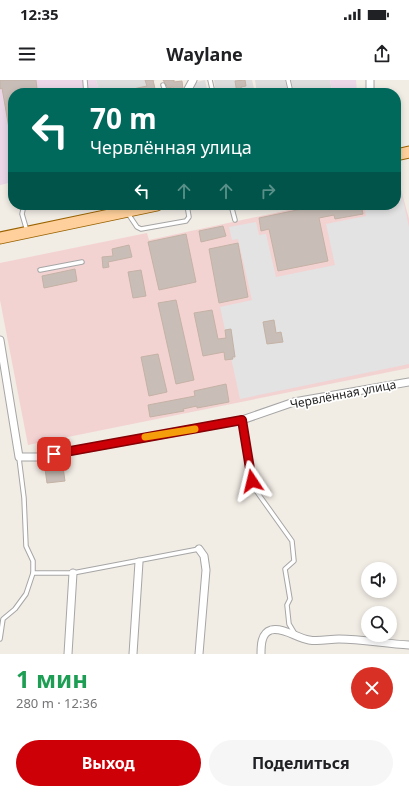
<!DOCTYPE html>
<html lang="ru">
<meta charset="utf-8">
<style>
:root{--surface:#fff;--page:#f6f6f6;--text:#202124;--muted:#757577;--accent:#ce0007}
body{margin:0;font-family:"Noto Sans",sans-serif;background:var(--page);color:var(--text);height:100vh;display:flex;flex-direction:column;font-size:15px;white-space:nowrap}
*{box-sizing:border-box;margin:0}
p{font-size:13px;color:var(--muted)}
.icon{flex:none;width:22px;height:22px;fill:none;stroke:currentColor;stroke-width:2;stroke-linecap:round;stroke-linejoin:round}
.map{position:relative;height:574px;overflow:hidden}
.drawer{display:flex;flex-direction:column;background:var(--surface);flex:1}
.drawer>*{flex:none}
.hud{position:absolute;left:8px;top:8px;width:393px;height:122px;border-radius:16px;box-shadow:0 2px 6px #0003;background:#00695c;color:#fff;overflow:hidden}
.controls{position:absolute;left:361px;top:482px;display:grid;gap:8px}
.controls a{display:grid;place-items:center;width:36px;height:36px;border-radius:50%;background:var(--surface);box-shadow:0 2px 6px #0003;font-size:20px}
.pin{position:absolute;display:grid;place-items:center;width:34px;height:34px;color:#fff;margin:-17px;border-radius:8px;box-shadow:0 2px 6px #0006}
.me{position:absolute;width:44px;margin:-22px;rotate:350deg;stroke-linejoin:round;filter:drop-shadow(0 0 3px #0008)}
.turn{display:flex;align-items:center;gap:14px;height:84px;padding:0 16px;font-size:18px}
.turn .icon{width:52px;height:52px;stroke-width:2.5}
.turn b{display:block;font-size:28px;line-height:34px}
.lanes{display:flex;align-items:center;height:38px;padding:0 16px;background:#0003;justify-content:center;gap:20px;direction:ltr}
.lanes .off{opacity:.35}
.round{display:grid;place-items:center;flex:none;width:42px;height:42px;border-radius:21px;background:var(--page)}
.overview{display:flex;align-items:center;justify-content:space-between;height:68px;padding:0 16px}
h1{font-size:24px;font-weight:700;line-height:30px;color:#1e9e55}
.button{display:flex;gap:8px;margin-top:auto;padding:8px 16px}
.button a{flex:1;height:46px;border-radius:24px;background:var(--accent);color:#fff;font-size:16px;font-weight:700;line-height:46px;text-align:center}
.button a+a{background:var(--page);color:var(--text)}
.status{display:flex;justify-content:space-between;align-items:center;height:28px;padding:0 20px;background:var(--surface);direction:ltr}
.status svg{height:11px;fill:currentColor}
header{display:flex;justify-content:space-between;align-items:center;height:52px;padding:0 16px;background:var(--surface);font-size:18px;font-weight:700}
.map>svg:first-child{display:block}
</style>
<div class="status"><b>12:35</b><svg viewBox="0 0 49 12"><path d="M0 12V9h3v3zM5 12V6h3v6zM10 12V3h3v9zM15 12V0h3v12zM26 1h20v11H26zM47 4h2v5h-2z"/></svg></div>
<header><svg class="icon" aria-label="menu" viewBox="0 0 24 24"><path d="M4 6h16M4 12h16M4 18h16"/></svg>Waylane<svg class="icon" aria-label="share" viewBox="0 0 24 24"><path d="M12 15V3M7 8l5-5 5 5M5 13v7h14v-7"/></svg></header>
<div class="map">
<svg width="409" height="574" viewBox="0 0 409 574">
<rect width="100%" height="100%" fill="#f1ece4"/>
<!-- residential -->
<g fill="#dddcdc">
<path d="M96,0H156L153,1L156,12L163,11L164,13H97L98,7Z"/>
<path d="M205,0L208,13H188L197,2Z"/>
<path d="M214,0H252L255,13H216Z"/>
<path d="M255,0H285L288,13H257Z"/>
<path d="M291,0H330L332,10L328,11V13H294Z"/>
</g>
<!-- commercial -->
<path fill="#f3d2d2" d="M400,106L409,139V288L28,365L0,220V183L147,153L149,160L312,125H396V107Z"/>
<!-- industrial -->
<g fill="#ead6e7">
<path d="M0,0H96L98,7L97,13H13V102L0,105Z"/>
<path d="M330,0H356L357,13H328V11L332,10Z"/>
</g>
<!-- parking -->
<path fill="#e3e3e3" d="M401,110L409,147V284L240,319L220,227L252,220L238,159L232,160L229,147L256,142L259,155L266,154L276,197L335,185L326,144L366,136L364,125H396V111Z"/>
<!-- building -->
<g fill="#c9beb7" stroke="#c4b2a5">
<path d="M0,0H36L37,9L33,10L32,9L23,10V13H13V53L10,54L2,8L0,9Z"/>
<path d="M145,0H153L156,13H134L133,9L147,6Z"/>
<path d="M163,0H174V2L182,1L183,9L182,10L174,11L173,7L168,8Z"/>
<path d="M245,0L246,6L241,7L242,13H237L235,1Z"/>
<path d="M321,125H361L363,134L335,139L334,135L319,138L328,181L278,191L269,149L261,151L259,138Z"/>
<path d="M223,146L226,156L201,162L199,151Z"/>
<path d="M186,154L196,202L159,210L148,162Z"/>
<path d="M238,163L248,217L219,223L209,169Z"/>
<path d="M129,165L132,177L108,182L109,187L103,188L102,177L113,176L112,169Z"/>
<path d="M75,189L77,201L44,208L42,196Z"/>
<path d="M141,190L146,216L133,218L128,192Z"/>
<path d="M176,220L194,300L176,304L158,223Z"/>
<path d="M212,230L218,259L226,258L225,250L231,249L235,277H232L233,279L225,280L224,272L203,276L194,233Z"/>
<path d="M274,240L276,253L281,252L283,262L267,264L263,242Z"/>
<path d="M158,274L167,312L149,316L141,277Z"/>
<path d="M226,304L229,322L197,328V326L183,329L184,331L150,337L148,325L195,316L194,311Z"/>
<path d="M63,387L65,401L47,403L45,389Z"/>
</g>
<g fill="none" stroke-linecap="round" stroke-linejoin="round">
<defs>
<g id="lane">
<path d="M85,0L86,13"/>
<path d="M210,0L213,13"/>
<path d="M288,0L291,13"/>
<path d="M163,5L166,13"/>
<path d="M24,125L22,134L27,151"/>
<path d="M231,125L235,140"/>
<path d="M127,132L137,147L141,149L186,141L189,137L187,125"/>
<path d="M40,190L82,182"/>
<path d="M242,340L252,401L257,412L292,461L294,481L285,489L290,519L287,525L289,544L295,554"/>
<path d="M33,493H73L199,469"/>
<path d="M0,559L3,539L15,529L26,514L33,493V481L26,466L24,418L19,378"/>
</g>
<g id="street">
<path d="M370,0V13"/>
<path d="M186,13L193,0"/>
<path d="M0,260L19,377H38L242,340L294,322L409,302"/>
<path d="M199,469L204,476L206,490L199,574"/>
<path d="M68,574L73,493"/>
<path d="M133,574L139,482"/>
<path d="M261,574C261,566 261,553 271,550C283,547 297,558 309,560C319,562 329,559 339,559C362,559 386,564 409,565"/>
</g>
<g id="primary">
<path d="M396,75L409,72"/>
<path d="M0,158L157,125"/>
</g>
</defs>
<!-- lane casing -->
<use href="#lane" stroke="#a6a6a6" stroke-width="5.5"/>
<!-- street casing -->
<use href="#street" stroke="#a6a6a6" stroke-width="9"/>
<!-- primary casing -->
<use href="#primary" stroke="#9a6200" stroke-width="13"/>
<!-- lane -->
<use href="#lane" stroke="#fff" stroke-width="3.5"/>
<!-- street -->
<use href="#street" stroke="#fff" stroke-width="7"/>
<!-- primary -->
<use href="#primary" stroke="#ffd09b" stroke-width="11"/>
</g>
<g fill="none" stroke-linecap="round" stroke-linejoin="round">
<defs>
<path id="route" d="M54,374L242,340L252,401"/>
</defs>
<!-- route casing -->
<use href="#route" stroke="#860005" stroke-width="10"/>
<!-- route -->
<use href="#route" stroke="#ce0007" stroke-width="7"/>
<!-- slow -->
<path stroke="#f59e0b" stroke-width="7" d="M145,357L195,349"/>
</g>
<g text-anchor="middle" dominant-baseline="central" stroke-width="3.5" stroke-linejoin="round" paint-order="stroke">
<!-- street labels -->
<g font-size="12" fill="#1f1f1f" stroke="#fff">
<text transform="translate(343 314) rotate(-11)">Червлённая улица</text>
</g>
</g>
</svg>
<div class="controls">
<a><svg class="icon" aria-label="sound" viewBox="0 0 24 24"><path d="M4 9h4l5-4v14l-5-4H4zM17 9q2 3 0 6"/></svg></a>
<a><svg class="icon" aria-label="search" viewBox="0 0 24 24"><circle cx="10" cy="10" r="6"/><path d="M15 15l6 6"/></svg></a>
</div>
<div class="pin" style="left:54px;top:374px;background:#d93025"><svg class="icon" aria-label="arrive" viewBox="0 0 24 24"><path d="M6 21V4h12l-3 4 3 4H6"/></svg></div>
<svg class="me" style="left:252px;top:401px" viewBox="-20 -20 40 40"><path d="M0-17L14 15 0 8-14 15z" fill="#ce0007" stroke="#fff" stroke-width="4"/></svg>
<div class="hud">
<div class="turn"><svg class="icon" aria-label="left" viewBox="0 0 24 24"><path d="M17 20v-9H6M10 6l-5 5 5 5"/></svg><div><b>70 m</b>Червлённая улица</div></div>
<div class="lanes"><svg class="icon" aria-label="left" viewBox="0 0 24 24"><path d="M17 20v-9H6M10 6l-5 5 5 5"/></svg><svg class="icon off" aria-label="ahead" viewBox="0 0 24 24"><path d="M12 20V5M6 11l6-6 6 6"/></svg><svg class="icon off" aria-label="ahead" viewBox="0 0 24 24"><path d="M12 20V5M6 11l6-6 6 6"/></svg><svg class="icon off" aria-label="right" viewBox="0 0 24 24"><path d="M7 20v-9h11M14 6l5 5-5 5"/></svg></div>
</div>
</div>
<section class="drawer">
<div class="overview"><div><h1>1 мин</h1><p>280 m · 12:36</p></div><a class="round" style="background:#d93025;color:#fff"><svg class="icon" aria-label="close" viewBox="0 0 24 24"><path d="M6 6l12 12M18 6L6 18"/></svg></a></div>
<div class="button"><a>Выход</a><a>Поделиться</a></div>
</section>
